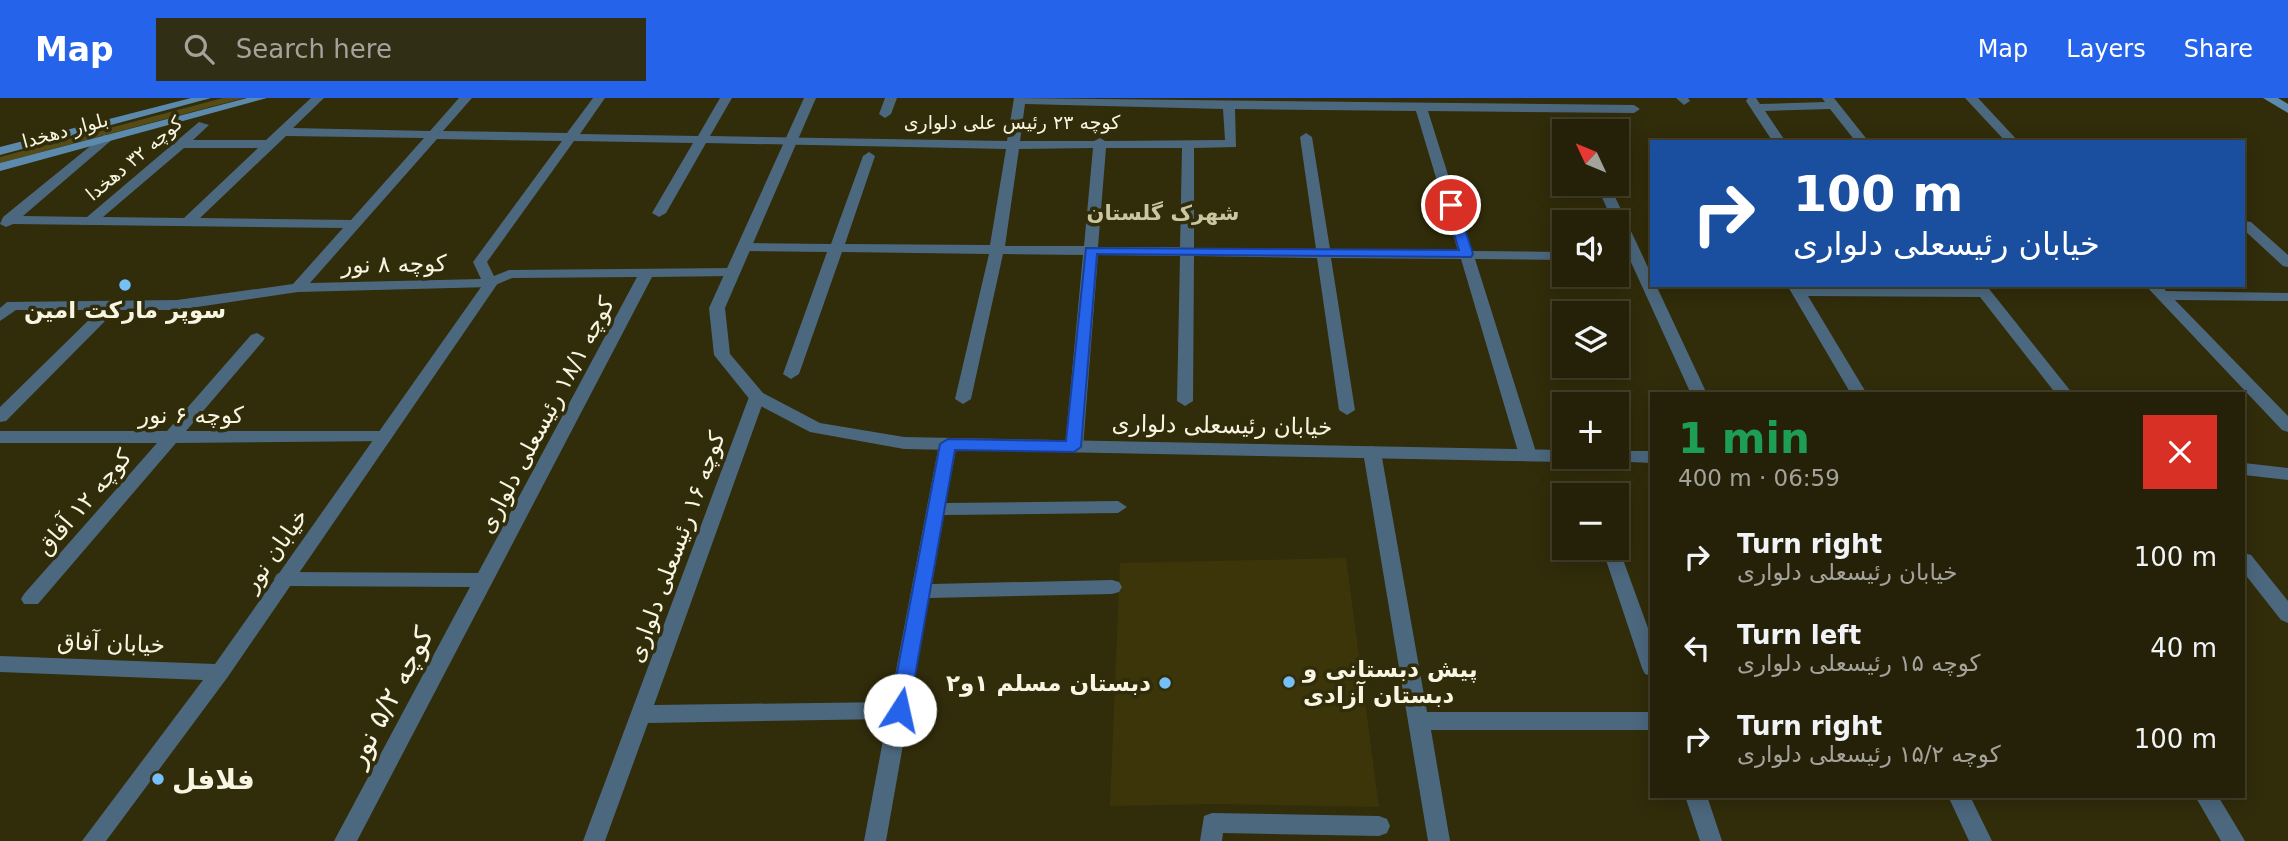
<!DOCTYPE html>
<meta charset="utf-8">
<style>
:root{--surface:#252108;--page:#312e16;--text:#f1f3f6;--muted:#a3a39c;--line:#423e29;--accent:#2563eb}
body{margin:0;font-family:"DejaVu Sans","Noto Sans Arabic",sans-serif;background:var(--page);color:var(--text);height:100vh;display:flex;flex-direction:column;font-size:26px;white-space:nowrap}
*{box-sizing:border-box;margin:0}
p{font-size:23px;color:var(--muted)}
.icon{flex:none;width:38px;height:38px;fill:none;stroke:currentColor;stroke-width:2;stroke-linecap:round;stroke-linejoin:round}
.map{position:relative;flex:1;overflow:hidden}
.panel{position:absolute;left:1650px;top:294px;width:595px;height:406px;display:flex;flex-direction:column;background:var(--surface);border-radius:0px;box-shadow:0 4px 18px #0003,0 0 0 2px var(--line)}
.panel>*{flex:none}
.top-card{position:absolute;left:1650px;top:42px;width:595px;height:147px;border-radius:0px;box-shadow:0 4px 18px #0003,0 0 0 2px var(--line);background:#1a4fa0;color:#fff;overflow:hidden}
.needle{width:46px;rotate:314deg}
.controls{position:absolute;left:1552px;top:21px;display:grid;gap:14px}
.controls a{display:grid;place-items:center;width:77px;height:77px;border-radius:0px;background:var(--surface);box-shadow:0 4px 18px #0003,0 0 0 2px var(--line);font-size:35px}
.pin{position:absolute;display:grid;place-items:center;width:60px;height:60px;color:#fff;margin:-30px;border:4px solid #fff;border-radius:50%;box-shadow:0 2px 7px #0007}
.me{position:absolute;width:77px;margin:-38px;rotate:10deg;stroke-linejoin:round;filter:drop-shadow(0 0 5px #0008)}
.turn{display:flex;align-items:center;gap:24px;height:147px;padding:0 28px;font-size:32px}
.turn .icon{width:91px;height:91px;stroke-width:2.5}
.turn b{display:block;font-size:49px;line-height:60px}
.round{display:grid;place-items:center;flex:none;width:74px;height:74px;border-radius:0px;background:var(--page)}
.head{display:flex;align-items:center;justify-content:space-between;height:119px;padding:0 28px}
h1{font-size:42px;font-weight:700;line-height:52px;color:#1e9e55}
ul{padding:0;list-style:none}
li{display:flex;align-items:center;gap:21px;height:91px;padding:0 28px}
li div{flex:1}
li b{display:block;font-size:26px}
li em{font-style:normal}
header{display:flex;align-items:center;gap:42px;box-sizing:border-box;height:98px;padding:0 35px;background:var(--accent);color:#fff}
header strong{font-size:33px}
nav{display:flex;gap:38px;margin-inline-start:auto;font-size:24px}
.search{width:490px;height:63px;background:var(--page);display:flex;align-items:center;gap:18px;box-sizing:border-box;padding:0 24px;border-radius:0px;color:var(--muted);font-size:26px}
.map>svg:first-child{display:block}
</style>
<header>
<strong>Map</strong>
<div class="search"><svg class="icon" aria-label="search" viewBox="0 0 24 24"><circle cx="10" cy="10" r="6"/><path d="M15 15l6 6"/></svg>Search here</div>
<nav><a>Map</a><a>Layers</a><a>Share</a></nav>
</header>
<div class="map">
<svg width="2288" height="743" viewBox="0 0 2288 743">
<rect width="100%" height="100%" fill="#312c0a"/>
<!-- built -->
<path fill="#3c350a" d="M1346,460L1379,709L1214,706L1110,708L1120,465Z"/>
<!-- green -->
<path fill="#544b16" d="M223,0H244L0,65V59Z"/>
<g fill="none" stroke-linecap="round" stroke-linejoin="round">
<!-- minor -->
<g fill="#4c687e" fill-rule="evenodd">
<path d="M311,0H324L293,30L430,33L459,0H472L443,33L567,35L593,0H605L580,36L698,38L720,0H732L710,38L1007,43L1014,0L1634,7L1640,11L1634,15L1428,13L1472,153L1564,154V162L1475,161L1537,357L1528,363L1519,357L1461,161L1331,160L1355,312L1347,317L1339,312L1317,160L1194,158L1193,303L1185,308L1177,303L1180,158L1098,157L1083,349L1074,355L1065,349L1083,157L1003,156L971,301L963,306L955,301L989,156L842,154L799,276L791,281L783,276L827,154L744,153L737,149L744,145L831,146L863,58L869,54L875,58L845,146L990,147L1006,51L706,45L666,115L659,119L652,115L693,45L574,43L487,164L494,178L509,172L733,170L740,174L733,178L652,179L357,743H334L470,489L284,488L277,486L274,481L277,476L284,474L478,475L637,179L512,180L491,189L298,194L177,212H116L6,323L0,324V309L99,212H16L0,223V210L7,204L177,202L293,186L343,130L13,126L6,129L0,126L3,119L104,37L114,40L23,118L87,119L199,24L209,27L193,42H266ZM1025,6L1223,11L1225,42L1105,43L1100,40L1094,43H1020ZM1235,11L1416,13L1458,153L1330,151L1312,39L1306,35L1300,39L1316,151L1194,150V50L1236,49ZM286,38L424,40L351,122L200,120ZM437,41L562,43L473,164L481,181L310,185ZM184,50H258L184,120L103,119ZM1093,50L1084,148H1005L1019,51ZM1106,50H1182L1180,149H1098Z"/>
<path d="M885,0H897L891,16L885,20L879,16Z"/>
<path d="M1676,0H1688L1690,3L1684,7Z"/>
<path d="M1748,0H1756L1760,6L1825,4L1822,0H1834L1869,44H1856L1830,11L1765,13L1786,44H1773L1746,3Z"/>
<path d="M1965,0H1978L2019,44H2006Z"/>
<path d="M1596,86H1609L1652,178V187H1656L1707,296H1691L1630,162H1617V154H1626L1617,134V124H1613Z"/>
<path d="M2244,123L2251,124L2288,157V169L2283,168L2244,132Z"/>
<path d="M1787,187L1973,190L1971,187H1986L2073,296H2056L1980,199L1808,198L1867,296H1851Z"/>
<path d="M2145,187H2161L2166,193L2288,195V203L2175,202L2288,318V334L2282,332Z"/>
<path d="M257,235L265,240L263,243L186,333H383L389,335L392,339L389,343L176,345L38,506H24L21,501L24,496L157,345H0V333H167L251,237Z"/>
<path d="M757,294L765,299L654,607L890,604L939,346L948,340L957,346L946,405L1118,403L1127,409L1118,415L944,417L932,486L1112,482L1119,484L1122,489L1119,494L1112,496L929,500L886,743H864L887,621L648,625L605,743H583L749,299Z"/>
<path d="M1372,348L1381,354L1427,614H1652V632H1431L1450,743H1428L1363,354Z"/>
<path d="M1617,445L1652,541V578L1645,576L1642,570L1602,450H1617Z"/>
<path d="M2244,455L2251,457L2288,503V525L2281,522L2244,475Z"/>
<path d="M1685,698H1707L1722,743H1700Z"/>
<path d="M1948,698H1970L1992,743H1969Z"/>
<path d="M2195,698H2218L2245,743H2221Z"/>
<path d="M1212,715L1379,718L1387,721L1390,728L1387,735L1379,738L1223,735L1222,743H1200L1204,718Z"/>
</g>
<!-- tertiary -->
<g fill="#4c687e" fill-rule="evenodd">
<path d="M804,0H816L725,210L730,256L763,295L820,325L904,339L1564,352V359H1572L1564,364L904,351L810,334L751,303L714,257L709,210Z"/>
<path d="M491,181L498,185L227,580L106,743H82L203,582L0,574V558L215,566L486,182Z"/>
<path d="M1617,353H1652V365L1609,363L1606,359H1617Z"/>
<path d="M2244,365L2288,370V382L2244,377Z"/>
</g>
<!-- secondary -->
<g fill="#5c8aad" fill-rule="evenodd">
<path d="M191,0H211L0,57V49Z"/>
<path d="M247,0H267L0,73V65Z"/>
<path d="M2263,0H2278L2288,6V15Z"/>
</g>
</g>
<!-- route -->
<path fill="#2563eb" stroke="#184099" stroke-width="2" d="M1451,104L1457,107L1473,156L1471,159L1097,156L1081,349L1074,354L955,352L909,612L906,618H893L890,612L940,346L948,341L1066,343L1086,150L1459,152L1445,107Z"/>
<!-- markers -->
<g fill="#77bff7" stroke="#312c0a" stroke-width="2.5">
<circle cx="125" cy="187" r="7"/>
<circle cx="1289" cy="584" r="7"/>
<circle cx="1165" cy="585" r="7"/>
<circle cx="158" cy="681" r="7"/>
</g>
<g text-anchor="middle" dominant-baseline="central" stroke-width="7" stroke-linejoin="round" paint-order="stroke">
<!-- far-street labels -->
<g font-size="19" fill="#f8f5e2" stroke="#312c0a">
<text x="1012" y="24">کوچه ۲۳ رئیس علی دلواری</text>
<text transform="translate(65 32) rotate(-15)">بلوار دهخدا</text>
<text transform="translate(134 60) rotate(-40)">کوچه ۳۲ دهخدا</text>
</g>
<!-- far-neighbourhood labels -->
<g font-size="21" font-weight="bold" fill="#cbc5a0" stroke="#312c0a">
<text x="1163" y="115">شهرک گلستان</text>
</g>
<!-- street labels -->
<g font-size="23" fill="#f8f5e2" stroke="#312c0a">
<text transform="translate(394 166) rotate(-1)">کوچه ۸ نور</text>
<text x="191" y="317">کوچه ۶ نور</text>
<text transform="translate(546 317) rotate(-62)">کوچه ۱۸/۱ رئیسعلی دلواری</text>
<text transform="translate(1222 327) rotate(1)">خیابان رئیسعلی دلواری</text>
<text transform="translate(84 404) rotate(-49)">کوچه ۱۲ آفاق</text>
<text transform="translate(676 449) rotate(-70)">کوچه ۱۶ رئیسعلی دلواری</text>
<text transform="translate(275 452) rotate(-55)">خیابان نور</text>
<text transform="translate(111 545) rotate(2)">خیابان آفاق</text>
</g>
<!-- poi labels -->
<g font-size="23" font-weight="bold" fill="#f8f5e2" stroke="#312c0a">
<text x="125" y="212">سوپر مارکت امین</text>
<text x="1303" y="571" text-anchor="start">پیش دبستانی و<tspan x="1303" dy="26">دبستان آزادی</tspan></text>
<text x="1151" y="585" text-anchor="end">دبستان مسلم ۱و۲</text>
</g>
<!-- near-street labels -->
<g font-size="28" fill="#f8f5e2" stroke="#312c0a">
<text transform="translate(390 599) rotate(-62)">کوچه ۵/۲ نور</text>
</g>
<!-- near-poi labels -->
<g font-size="28" font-weight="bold" fill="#f8f5e2" stroke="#312c0a" text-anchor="start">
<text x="172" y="681">فلافل</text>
</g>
</g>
</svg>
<div class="controls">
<a><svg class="needle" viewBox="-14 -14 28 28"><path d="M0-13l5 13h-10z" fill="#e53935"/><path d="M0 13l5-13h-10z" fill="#a3a39c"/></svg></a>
<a><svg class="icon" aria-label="sound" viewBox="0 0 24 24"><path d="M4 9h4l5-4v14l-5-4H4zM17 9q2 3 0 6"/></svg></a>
<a><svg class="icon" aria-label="layers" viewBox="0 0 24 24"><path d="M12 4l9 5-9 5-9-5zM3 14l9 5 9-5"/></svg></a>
<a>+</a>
<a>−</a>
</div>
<div class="pin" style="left:1451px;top:107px;background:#d93025"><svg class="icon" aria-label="arrive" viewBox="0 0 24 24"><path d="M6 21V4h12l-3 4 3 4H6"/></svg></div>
<svg class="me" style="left:900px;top:612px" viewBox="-20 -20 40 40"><circle r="19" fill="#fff"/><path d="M0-13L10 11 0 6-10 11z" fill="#2563eb"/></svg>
<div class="top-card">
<div class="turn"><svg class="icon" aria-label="right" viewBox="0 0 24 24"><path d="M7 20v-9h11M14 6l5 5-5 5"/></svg><div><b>100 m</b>خیابان رئیسعلی دلواری</div></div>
</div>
<section class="panel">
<div class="head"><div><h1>1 min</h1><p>400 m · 06:59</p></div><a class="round" style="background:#d93025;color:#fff"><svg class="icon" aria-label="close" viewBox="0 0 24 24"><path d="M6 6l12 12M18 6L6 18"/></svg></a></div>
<ul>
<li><svg class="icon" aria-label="right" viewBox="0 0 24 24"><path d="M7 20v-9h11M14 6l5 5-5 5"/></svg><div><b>Turn right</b><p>خیابان رئیسعلی دلواری</p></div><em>100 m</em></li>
<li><svg class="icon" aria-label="left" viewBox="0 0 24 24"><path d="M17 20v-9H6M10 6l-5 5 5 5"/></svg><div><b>Turn left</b><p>کوچه ۱۵ رئیسعلی دلواری</p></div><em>40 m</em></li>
<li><svg class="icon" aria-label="right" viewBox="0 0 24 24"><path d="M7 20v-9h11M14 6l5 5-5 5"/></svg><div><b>Turn right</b><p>کوچه ۱۵/۲ رئیسعلی دلواری</p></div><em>100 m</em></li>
</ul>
</section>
</div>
